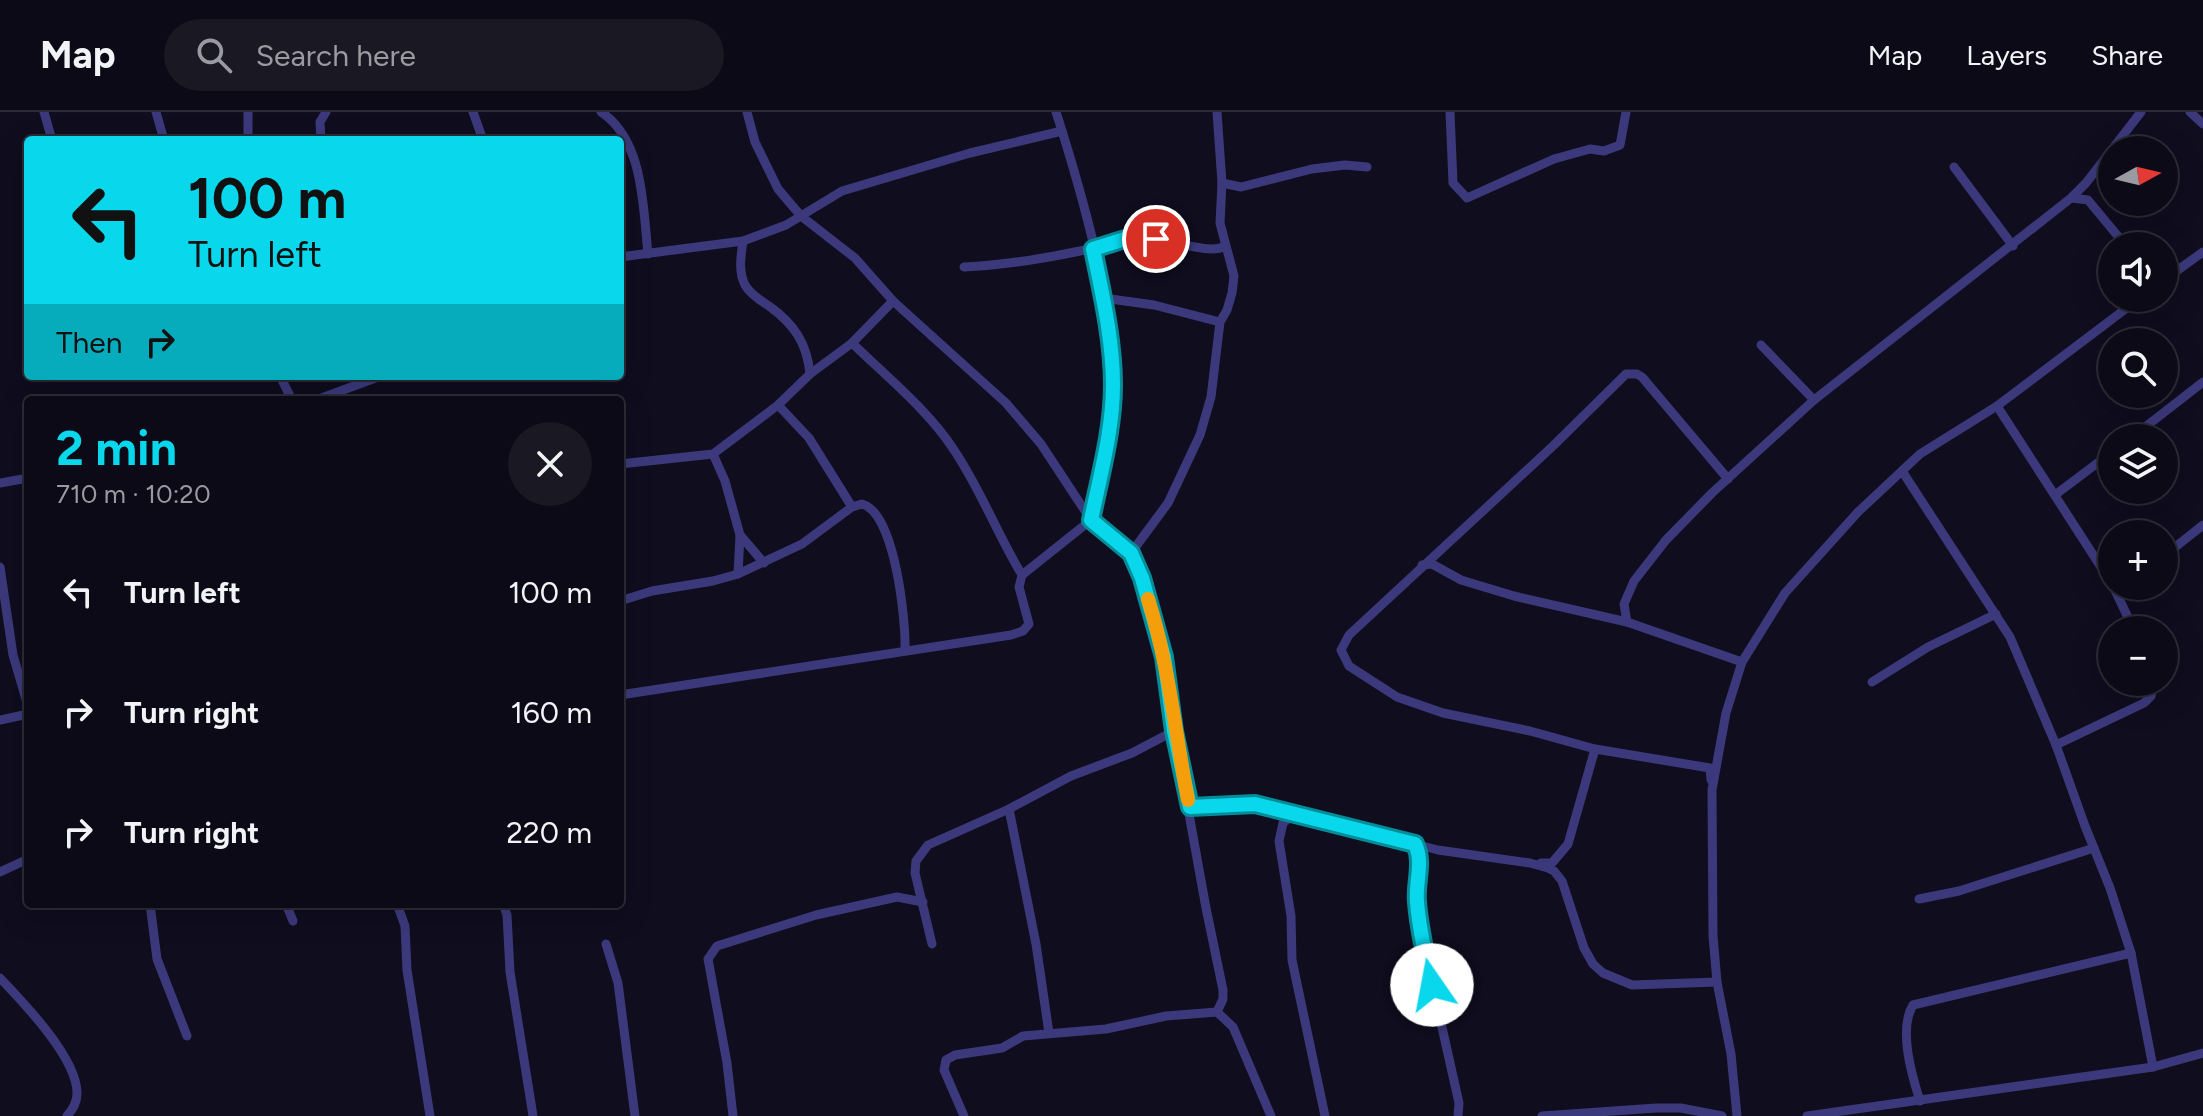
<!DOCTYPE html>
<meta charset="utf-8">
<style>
:root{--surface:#0b0a16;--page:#191823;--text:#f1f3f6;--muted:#9a9aa1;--line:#2b2b35;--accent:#08d7ec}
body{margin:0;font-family:Figtree,sans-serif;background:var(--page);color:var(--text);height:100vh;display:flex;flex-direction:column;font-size:30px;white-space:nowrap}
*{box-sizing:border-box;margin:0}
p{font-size:26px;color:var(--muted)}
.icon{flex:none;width:44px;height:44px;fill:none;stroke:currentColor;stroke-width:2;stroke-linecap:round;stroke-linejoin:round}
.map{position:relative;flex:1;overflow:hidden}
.panel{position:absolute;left:24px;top:284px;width:600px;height:512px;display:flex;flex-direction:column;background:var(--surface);border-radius:8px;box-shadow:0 8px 32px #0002,0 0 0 2px var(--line)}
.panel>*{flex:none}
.banner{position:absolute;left:24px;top:24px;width:600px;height:244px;border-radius:8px;box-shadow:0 8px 32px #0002,0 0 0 2px var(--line);background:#08d7ec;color:#111;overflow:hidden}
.needle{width:52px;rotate:82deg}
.tools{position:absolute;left:2098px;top:24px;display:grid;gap:16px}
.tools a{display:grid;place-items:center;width:80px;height:80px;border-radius:50%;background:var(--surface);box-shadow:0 8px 32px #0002,0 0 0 2px var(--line);font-size:40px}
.pin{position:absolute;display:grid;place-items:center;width:68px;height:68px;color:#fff;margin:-34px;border:4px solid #fff;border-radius:50%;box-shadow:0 2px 8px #0007}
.me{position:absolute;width:88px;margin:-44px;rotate:348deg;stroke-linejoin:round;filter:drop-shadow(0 0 6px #0008)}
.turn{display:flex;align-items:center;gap:28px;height:168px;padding:0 32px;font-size:36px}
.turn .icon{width:104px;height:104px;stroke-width:2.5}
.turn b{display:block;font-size:56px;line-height:68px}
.then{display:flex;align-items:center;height:76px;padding:0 32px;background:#0003;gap:16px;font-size:30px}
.round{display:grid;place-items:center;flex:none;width:84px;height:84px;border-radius:42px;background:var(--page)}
.summary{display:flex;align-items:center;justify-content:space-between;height:136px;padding:0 32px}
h1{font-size:48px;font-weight:700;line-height:60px;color:var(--accent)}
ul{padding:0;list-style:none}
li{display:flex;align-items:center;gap:24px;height:120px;padding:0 32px}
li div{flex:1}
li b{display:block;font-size:30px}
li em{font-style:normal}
header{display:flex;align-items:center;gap:48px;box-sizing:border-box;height:112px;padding:0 40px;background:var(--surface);border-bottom:2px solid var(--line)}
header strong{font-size:38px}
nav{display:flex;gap:44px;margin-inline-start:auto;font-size:28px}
.search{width:560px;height:72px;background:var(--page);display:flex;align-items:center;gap:20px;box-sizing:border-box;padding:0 28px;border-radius:44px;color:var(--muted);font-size:30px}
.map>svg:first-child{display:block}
</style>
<header>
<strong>Map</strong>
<div class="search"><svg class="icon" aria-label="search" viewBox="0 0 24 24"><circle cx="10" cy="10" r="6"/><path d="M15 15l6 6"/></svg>Search here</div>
<nav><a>Map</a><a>Layers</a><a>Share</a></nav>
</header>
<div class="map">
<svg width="2203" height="1004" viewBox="0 0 2203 1004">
<rect width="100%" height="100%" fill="#0f0d1e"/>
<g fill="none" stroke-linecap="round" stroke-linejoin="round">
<!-- street -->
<g stroke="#3b397b" stroke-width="9">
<path d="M44,0L52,28"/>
<path d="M156,0L164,28"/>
<path d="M473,0L483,28"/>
<path d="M601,0C644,28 643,96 648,142"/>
<path d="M747,0L755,30L778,77L801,104L855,146L893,189L1006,291L1041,332L1091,408L1131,441L1142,466L1164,545L1174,619L1132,641L1071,664L1009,697L928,733L916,749L915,761L932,832"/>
<path d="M1450,0L1453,71L1467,86L1554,47L1590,37L1604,39L1620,33L1626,0"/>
<path d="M2190,0L2203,12"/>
<path d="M248,28V0"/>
<path d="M321,28L320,10L326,0"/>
<path d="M1954,55L2013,134"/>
<path d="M1222,71L1241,75L1312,57L1345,53L1367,55"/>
<path d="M2072,86L2088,88L2126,134"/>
<path d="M743,129C741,144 738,159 745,173C750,182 761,189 769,194C794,212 807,231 810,262"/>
<path d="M620,145L743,129L786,113L842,79L970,41L1062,19"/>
<path d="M964,155C1003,153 1042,147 1080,139C1100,135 1120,126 1141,126C1166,125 1208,144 1225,134"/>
<path d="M2164,168L2203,140"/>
<path d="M1103,186L1154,193L1220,210"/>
<path d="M1761,233L1814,288"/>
<path d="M280,264L292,288"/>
<path d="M316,288L381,264"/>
<path d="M778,293L809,326L852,395"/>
<path d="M1997,294L2112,472"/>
<path d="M2131,326L2203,270"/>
<path d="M713,342L725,369L740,423L738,462"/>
<path d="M620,352L713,342L778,293L810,262L852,231L893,189"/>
<path d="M1902,359L2010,525L2056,633L2085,714L2110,776L2131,841L2153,955"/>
<path d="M0,371L28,366"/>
<path d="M2055,383L2112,340"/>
<path d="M740,423L764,451"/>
<path d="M1131,441L1168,391L1200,323L1211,285L1220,210L1227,198L1232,181L1234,164L1220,111L1222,71L1217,0"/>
<path d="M2164,444L2203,413"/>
<path d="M1422,453L1432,452L1461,468L1514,484L1627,510L1742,550"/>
<path d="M0,455L13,543L28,594"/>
<path d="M1022,463L1091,408C1100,365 1112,320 1113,275C1115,194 1081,78 1056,0"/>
<path d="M2113,474L2134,518"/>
<path d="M620,489L652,479L713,469L738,462L802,432L852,395L862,392C895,400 906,509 905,538"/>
<path d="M1627,510L1624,492L1634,469L1666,428L1712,381L1814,288L2071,86L2086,71L2141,0"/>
<path d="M1872,570L1928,535L1996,502"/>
<path d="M620,583L1011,523L1023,519L1029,512L1019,475L1022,463C997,422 981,378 954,338C928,298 886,264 852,231"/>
<path d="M0,608L28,602"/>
<path d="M1174,619L1206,796L1223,878V887L1217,900"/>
<path d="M2056,633L2144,591L2151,584L2154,570"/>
<path d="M1711,668L1710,656L1595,637L1530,619L1443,601L1397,585L1349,554L1341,538L1349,523L1554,333L1626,262H1637L1642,265L1728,367"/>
<path d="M1190,695L1242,691L1301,703"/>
<path d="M1009,697L1036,832L1049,921"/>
<path d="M1415,732L1420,742L1416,769L1419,813L1459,991L1458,1004"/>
<path d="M1541,751H1552L1568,732L1595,637"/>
<path d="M0,760L28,747"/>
<path d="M1919,787L1959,779L2094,736"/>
<path d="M150,792L157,847L187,924"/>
<path d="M286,792L293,809"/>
<path d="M397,792L405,814L407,858L430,1004"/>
<path d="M503,792L507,803L510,860L533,1004"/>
<path d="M606,832L618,871L635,1004"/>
<path d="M0,866C23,890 78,947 77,982C77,991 73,997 67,1004"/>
<path d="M1920,989C1912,964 1898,917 1913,893L2131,841"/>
<path d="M733,1004L727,951L708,847L717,834L816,803L897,785L923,790"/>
<path d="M964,1004L944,958L946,948L955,943L1002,936L1023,924L1106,917L1166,904L1217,900L1233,915L1271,1004"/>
<path d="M1325,1004L1292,848L1291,804L1279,729L1283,711L1289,706L1304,704L1438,738L1530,751L1548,756L1554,759L1562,769L1584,836L1593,852L1603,861L1632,873L1717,870"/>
<path d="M1542,1004L1656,996H1681L1722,1004"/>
<path d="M1737,1004L1731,942L1717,870L1713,824L1712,678L1726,601L1742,550L1785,481L1858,400L1920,342L1997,294L2140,186"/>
<path d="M1807,1004L2153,955L2203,941"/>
</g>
</g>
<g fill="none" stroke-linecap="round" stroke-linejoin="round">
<defs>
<path id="route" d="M1156,127H1125L1093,137C1102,181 1113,227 1113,273C1113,318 1100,364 1091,408L1131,441L1142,466L1164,545L1174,619L1190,695L1255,692L1415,732C1424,750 1415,771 1417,790C1419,818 1426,846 1432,873"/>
</defs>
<!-- route casing -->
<use href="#route" stroke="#058c99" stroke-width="20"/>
<!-- route -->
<use href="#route" stroke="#08d7ec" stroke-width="14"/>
<!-- slow -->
<path stroke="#f59e0b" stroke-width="14" d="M1148,487C1169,552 1175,621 1188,688"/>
</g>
</svg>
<div class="tools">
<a><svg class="needle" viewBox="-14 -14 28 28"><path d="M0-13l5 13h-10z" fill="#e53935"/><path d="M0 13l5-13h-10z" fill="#9a9aa1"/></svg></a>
<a><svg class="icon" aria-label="sound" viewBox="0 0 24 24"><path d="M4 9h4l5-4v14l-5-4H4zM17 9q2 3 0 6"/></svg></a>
<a><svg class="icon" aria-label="search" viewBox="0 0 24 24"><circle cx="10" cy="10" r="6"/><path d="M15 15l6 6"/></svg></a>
<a><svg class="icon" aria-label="layers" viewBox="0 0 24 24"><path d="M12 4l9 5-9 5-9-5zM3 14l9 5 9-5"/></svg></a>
<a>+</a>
<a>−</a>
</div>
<div class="pin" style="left:1156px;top:127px;background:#d93025"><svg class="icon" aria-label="arrive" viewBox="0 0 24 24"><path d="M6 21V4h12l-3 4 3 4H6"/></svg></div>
<svg class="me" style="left:1432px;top:873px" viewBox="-20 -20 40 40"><circle r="19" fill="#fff"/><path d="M0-13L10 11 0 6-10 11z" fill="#08d7ec"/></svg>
<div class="banner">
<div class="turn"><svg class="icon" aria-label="left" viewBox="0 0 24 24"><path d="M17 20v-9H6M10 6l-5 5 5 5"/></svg><div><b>100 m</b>Turn left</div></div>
<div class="then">Then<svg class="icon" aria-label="right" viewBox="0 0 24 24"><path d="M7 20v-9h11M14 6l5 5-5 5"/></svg></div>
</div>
<section class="panel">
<div class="summary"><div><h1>2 min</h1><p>710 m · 10:20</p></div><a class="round"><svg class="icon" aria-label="close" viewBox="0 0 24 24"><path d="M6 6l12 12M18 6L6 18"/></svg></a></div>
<ul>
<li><svg class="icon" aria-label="left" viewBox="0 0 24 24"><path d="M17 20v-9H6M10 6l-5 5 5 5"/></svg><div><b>Turn left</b></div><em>100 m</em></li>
<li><svg class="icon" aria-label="right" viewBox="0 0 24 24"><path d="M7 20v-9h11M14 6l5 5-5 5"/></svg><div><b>Turn right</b></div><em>160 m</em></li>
<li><svg class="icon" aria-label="right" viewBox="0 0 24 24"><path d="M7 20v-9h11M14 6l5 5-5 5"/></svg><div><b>Turn right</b></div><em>220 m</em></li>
</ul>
</section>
</div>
